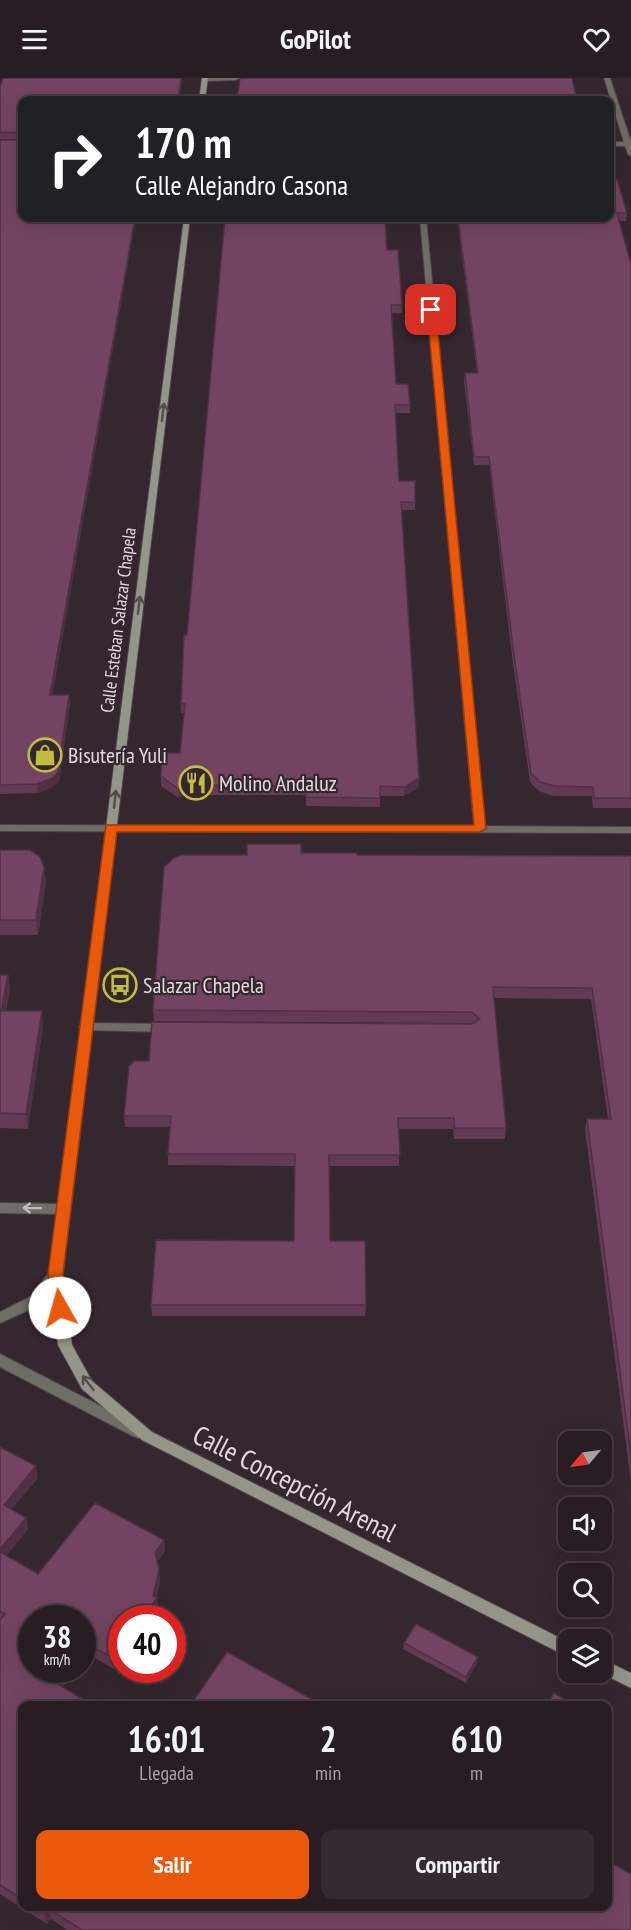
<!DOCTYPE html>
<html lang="es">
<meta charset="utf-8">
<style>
:root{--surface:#281d23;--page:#342a30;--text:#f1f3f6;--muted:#a5a2a6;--line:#443b41;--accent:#ea580c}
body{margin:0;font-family:"PT Sans Narrow",sans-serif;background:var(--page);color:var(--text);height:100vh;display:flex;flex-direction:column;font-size:22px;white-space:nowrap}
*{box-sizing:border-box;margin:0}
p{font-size:20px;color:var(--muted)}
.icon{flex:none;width:33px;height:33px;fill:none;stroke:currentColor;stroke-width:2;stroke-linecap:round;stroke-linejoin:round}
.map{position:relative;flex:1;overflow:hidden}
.details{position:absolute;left:18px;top:1623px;width:594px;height:210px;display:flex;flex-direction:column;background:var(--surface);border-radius:12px;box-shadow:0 6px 24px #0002,0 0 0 2px var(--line)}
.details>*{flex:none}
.hud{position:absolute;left:18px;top:18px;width:596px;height:126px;border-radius:12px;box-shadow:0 6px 24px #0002,0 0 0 2px var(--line);background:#202124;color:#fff;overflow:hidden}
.needle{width:39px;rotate:241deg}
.tools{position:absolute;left:558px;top:1353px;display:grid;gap:12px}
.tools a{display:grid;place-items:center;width:54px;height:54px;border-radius:12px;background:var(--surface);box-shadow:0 6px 24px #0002,0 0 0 2px var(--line);font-size:30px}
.speed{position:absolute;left:18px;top:1527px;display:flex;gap:12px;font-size:30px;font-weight:700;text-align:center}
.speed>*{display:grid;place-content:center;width:78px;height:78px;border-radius:50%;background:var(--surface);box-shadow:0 6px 24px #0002,0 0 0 2px var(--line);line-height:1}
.speed small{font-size:15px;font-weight:400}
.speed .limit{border:9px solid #d22;background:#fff;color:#111}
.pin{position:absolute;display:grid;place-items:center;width:51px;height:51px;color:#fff;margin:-26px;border-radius:12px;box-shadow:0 3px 9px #0006}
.me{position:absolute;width:66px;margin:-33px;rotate:353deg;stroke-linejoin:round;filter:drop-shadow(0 0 4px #0008)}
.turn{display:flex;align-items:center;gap:21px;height:126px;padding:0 18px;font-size:27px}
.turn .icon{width:78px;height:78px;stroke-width:2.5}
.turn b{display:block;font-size:42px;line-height:51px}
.eta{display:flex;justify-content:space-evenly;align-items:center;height:102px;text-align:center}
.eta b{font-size:36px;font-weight:800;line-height:42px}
.button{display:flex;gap:12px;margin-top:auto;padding:12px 18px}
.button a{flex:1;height:69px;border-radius:12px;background:var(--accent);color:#fff;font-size:24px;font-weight:800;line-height:69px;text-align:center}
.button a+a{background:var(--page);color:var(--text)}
header{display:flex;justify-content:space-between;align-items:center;height:78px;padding:0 18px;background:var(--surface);font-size:27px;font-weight:800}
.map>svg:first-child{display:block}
</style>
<header><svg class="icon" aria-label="menu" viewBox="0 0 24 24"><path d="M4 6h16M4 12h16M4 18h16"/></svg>GoPilot<svg class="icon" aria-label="heart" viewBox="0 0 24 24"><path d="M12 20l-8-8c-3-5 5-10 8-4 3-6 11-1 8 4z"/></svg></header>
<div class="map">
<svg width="631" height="1852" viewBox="0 0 631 1852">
<rect width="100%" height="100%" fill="#35272f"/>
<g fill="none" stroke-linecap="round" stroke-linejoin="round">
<defs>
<g id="lane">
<path d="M203,0H239L236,2L205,3Z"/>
<path d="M85,945L168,946L174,950L168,954L81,952L79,949L81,946Z"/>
<path d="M0,1125L64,1126L69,1128L71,1131L69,1134L64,1136L0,1135Z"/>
</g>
<g id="street">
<path d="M604,0H610L631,64V78L628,76L625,68H609V64H624Z"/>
<path d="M420,140H426L485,748L631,749V755L0,753V747L474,748Z"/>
<path d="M56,1191L61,1192L63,1196L40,1227L0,1245V1234L30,1219L51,1192Z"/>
<path d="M0,1276L143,1350L145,1354L143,1358L138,1360L133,1358L0,1289Z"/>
</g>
<g id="secondary">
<path d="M202,0H208L205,22H199Z"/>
<path d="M184,140H190L63,1196L72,1267L92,1303L152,1354L568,1564V1579L142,1362L82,1311L58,1267L49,1196Z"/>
<path d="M602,1581L631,1595V1610L599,1594H602Z"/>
</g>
</defs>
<!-- lane casing -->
<use href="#lane" stroke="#51434b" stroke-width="2"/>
<!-- street casing -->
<use href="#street" stroke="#51434b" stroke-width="2"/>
<!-- secondary casing -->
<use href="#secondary" stroke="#51434b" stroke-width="2"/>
<!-- lane -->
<use href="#lane" fill="#6e6e67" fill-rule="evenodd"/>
<!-- street -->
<use href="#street" fill="#6e6e67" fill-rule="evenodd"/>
<!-- secondary -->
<use href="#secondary" fill="#949488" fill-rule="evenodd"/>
</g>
<!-- wall -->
<g fill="#633a53">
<path d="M182,0L179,22H22V140H136L52,617H69L70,626L59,703L54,708L38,715L0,716V62H21L22,61H0V9Z"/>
<path d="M609,101L627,135L626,143H619L631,186V730H593L592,718H553L539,713L530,704L513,586L489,387H474L464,303L465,295H477L457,140H609Z"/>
<path d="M387,172L402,227V235H391L396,306L410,327V335H395L399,403L415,424V432H401L419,700L418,710L404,718H380V729L306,728V717H208L190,714L179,720L161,708V698L180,675L184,635H181V626L187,557Z"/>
<path d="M0,772L46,804L38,857H0Z"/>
<path d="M301,775L357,777L631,778V1404L585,1052L587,1041H608L591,921L494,920L506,1050L505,1061H454L453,1051H399V1088H329L330,1163L366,1227L365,1238H152L151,1227L294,1163L295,1088L168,1087V1076L170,1049H125L124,1038L149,983L472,946L471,945L154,943L153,932L247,777Z"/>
<path d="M0,897H8L10,912L6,933L43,948L28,1051L0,1050Z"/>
<path d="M0,1369L38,1400L11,1431L26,1440L28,1451L6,1478L38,1496L164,1462L165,1473L157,1484L160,1504L156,1520L158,1532L122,1540V1581L114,1591L88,1576L82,1584V1540L22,1628V1828H608L631,1852H67L51,1841L47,1846L0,1816Z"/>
<path d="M404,1565L477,1585L466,1605L403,1571Z"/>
</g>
<!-- shaded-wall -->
<g fill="#503044">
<path d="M181,0H182L179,22H178Z"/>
<path d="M135,140H136L51,626L50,617Z"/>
<path d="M69,617L70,626L59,703L54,708L38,715L37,706Z"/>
<path d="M419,700L418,710L404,718L405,709Z"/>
<path d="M190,705V714L179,720L178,711Z"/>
<path d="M44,789L46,804L38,857L36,842Z"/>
<path d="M8,897L10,912L3,948L1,933Z"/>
<path d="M42,933L43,948L28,1051L26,1036Z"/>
<path d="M36,1388L38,1400L6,1438L4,1427Z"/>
<path d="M26,1440L28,1451L0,1485V1471Z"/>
<path d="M164,1462L165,1473L156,1485L155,1474Z"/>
<path d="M159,1492L160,1504L156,1522L157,1520L158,1532L151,1540H142L153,1518Z"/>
<path d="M87,1565L88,1576L82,1584V1571Z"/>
<path d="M122,1568V1581L114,1591L112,1580Z"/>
<path d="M478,1579L477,1585L466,1605V1599Z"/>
<path d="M66,1592H77L57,1616L56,1605Z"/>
<path d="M49,1831L51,1841L47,1846L45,1836Z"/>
</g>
<!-- building -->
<g fill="#734461" stroke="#503044" stroke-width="1.5">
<path d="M3,0H181L178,22H22V55L0,54V9Z"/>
<path d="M240,0H572L576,18L582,20V22H237Z"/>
<path d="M22,57V140H135L50,617H69L58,694L53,700L37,706L0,707V62H21Z"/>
<path d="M609,101H617L627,135H617L631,186V720H594L593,709L554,708L540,704L531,695L514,577L489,379H474L465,295H478L458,140H609Z"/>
<path d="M225,140H385L387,172H398L402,227H391L396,306H408L410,327H395L399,403H415V424H401L419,700L405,709L380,708V720L306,719V708L208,707L190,705L178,711L161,698L162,675H180L185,626H181L184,557H187Z"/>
<path d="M247,766H301V775H357V777L631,778V1378L587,1041H611L592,910L493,909L506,1050H454V1040H398L400,1077H329L330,1163H365L366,1227H151L156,1162L294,1163L295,1076H168L171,1038H124L129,988L134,983H149L152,944L472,946L480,941L472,934L153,932L164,789L174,780L181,777H247Z"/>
<path d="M0,772H30L40,779L44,789L36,842H0Z"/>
<path d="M0,897H8L1,933H42L26,1036L0,1035Z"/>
<path d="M0,1369L36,1388L4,1427L26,1440L0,1471Z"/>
<path d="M95,1425L164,1462L155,1474L159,1492L153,1518L157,1520L142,1540H122V1568L112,1580L87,1565L82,1571V1540H32V1592H66L56,1605L94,1628H22V1821L0,1807V1542L5,1536L0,1533V1474L38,1496Z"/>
<path d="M416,1546L478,1579L466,1599L404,1565Z"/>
<path d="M227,1574L324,1628H190Z"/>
<path d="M554,1615L573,1626V1628H547Z"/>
<path d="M608,1783L631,1796V1852H82L49,1831L45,1836L34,1828H608Z"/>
</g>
<!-- one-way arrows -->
<defs><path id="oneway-shaft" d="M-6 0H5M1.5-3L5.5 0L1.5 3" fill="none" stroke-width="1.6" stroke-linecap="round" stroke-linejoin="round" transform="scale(1.5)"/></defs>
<g stroke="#564d4e">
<use href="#oneway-shaft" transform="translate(163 334) rotate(-83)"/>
<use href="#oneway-shaft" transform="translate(139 527) rotate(-83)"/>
<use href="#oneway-shaft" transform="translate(115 721) rotate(-83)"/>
<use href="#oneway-shaft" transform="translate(88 1305) rotate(-128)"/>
</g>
<use stroke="#bfb9ba" href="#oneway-shaft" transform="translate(32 1130) rotate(-179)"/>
<!-- route -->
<path fill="#ea580c" stroke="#983908" stroke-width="1.5" d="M431,229L436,232L486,751L480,754H117L63,1196L67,1230L65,1234L60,1236L54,1234L48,1196L106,747H474L427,232Z"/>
<!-- icons -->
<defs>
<symbol id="shop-ring" viewBox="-11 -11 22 22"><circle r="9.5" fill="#35272f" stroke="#c2bd3f" stroke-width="1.5"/><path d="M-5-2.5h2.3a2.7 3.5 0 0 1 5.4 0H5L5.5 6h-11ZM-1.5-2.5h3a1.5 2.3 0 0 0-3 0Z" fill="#c2bd3f"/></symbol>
<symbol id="restaurant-ring" viewBox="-11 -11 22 22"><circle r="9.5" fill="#35272f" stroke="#c2bd3f" stroke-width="1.5"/><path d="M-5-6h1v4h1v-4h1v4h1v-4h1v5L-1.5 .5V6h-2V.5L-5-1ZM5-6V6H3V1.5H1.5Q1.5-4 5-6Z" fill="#c2bd3f"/></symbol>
<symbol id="bus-ring" viewBox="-11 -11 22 22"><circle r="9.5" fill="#35272f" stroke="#c2bd3f" stroke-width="1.5"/><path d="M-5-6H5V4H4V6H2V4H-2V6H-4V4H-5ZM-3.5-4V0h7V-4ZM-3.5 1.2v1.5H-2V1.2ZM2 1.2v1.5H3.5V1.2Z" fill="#c2bd3f"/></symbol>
</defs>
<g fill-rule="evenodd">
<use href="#shop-ring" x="26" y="658" width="38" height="38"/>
<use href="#restaurant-ring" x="177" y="686" width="38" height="38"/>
<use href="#bus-ring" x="101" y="888" width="38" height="38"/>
</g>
<g text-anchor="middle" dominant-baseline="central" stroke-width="4.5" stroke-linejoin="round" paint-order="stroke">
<!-- far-street labels -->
<g font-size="18" fill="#e2d9de" stroke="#35272f">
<text transform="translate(118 542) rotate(-83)">Calle Esteban Salazar Chapela</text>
</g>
<!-- poi labels -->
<g font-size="22" fill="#e2d9de" stroke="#35272f" text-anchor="start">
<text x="68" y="677">Bisutería Yuli</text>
<text x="219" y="705">Molino Andaluz</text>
<text x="143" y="907">Salazar Chapela</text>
</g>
<!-- near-street labels -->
<g font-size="27" fill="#e2d9de" stroke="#35272f">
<text transform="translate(295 1405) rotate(27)">Calle Concepción Arenal</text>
</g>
</g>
</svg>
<div class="tools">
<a><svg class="needle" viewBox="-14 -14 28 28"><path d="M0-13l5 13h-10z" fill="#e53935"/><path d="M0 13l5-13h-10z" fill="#a5a2a6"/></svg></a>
<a><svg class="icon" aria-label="sound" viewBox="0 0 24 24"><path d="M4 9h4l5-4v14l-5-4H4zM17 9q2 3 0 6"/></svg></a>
<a><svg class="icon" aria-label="search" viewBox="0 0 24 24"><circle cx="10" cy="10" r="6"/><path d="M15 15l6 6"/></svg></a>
<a><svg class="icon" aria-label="layers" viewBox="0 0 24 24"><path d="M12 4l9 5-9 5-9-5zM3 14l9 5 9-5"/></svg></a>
</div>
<div class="speed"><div>38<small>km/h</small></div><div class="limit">40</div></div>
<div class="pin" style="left:431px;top:232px;background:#d93025"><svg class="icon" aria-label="arrive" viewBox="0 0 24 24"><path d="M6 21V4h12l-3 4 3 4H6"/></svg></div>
<svg class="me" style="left:60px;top:1230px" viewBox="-20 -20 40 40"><circle r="19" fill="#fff"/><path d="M0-13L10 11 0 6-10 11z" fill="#ea580c"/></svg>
<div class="hud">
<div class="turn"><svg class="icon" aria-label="right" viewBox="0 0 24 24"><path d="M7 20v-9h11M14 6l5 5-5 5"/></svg><div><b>170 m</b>Calle Alejandro Casona</div></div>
</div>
<section class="details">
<div class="eta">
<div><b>16:01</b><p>Llegada</p></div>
<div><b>2</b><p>min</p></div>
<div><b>610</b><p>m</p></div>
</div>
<div class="button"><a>Salir</a><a>Compartir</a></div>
</section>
</div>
